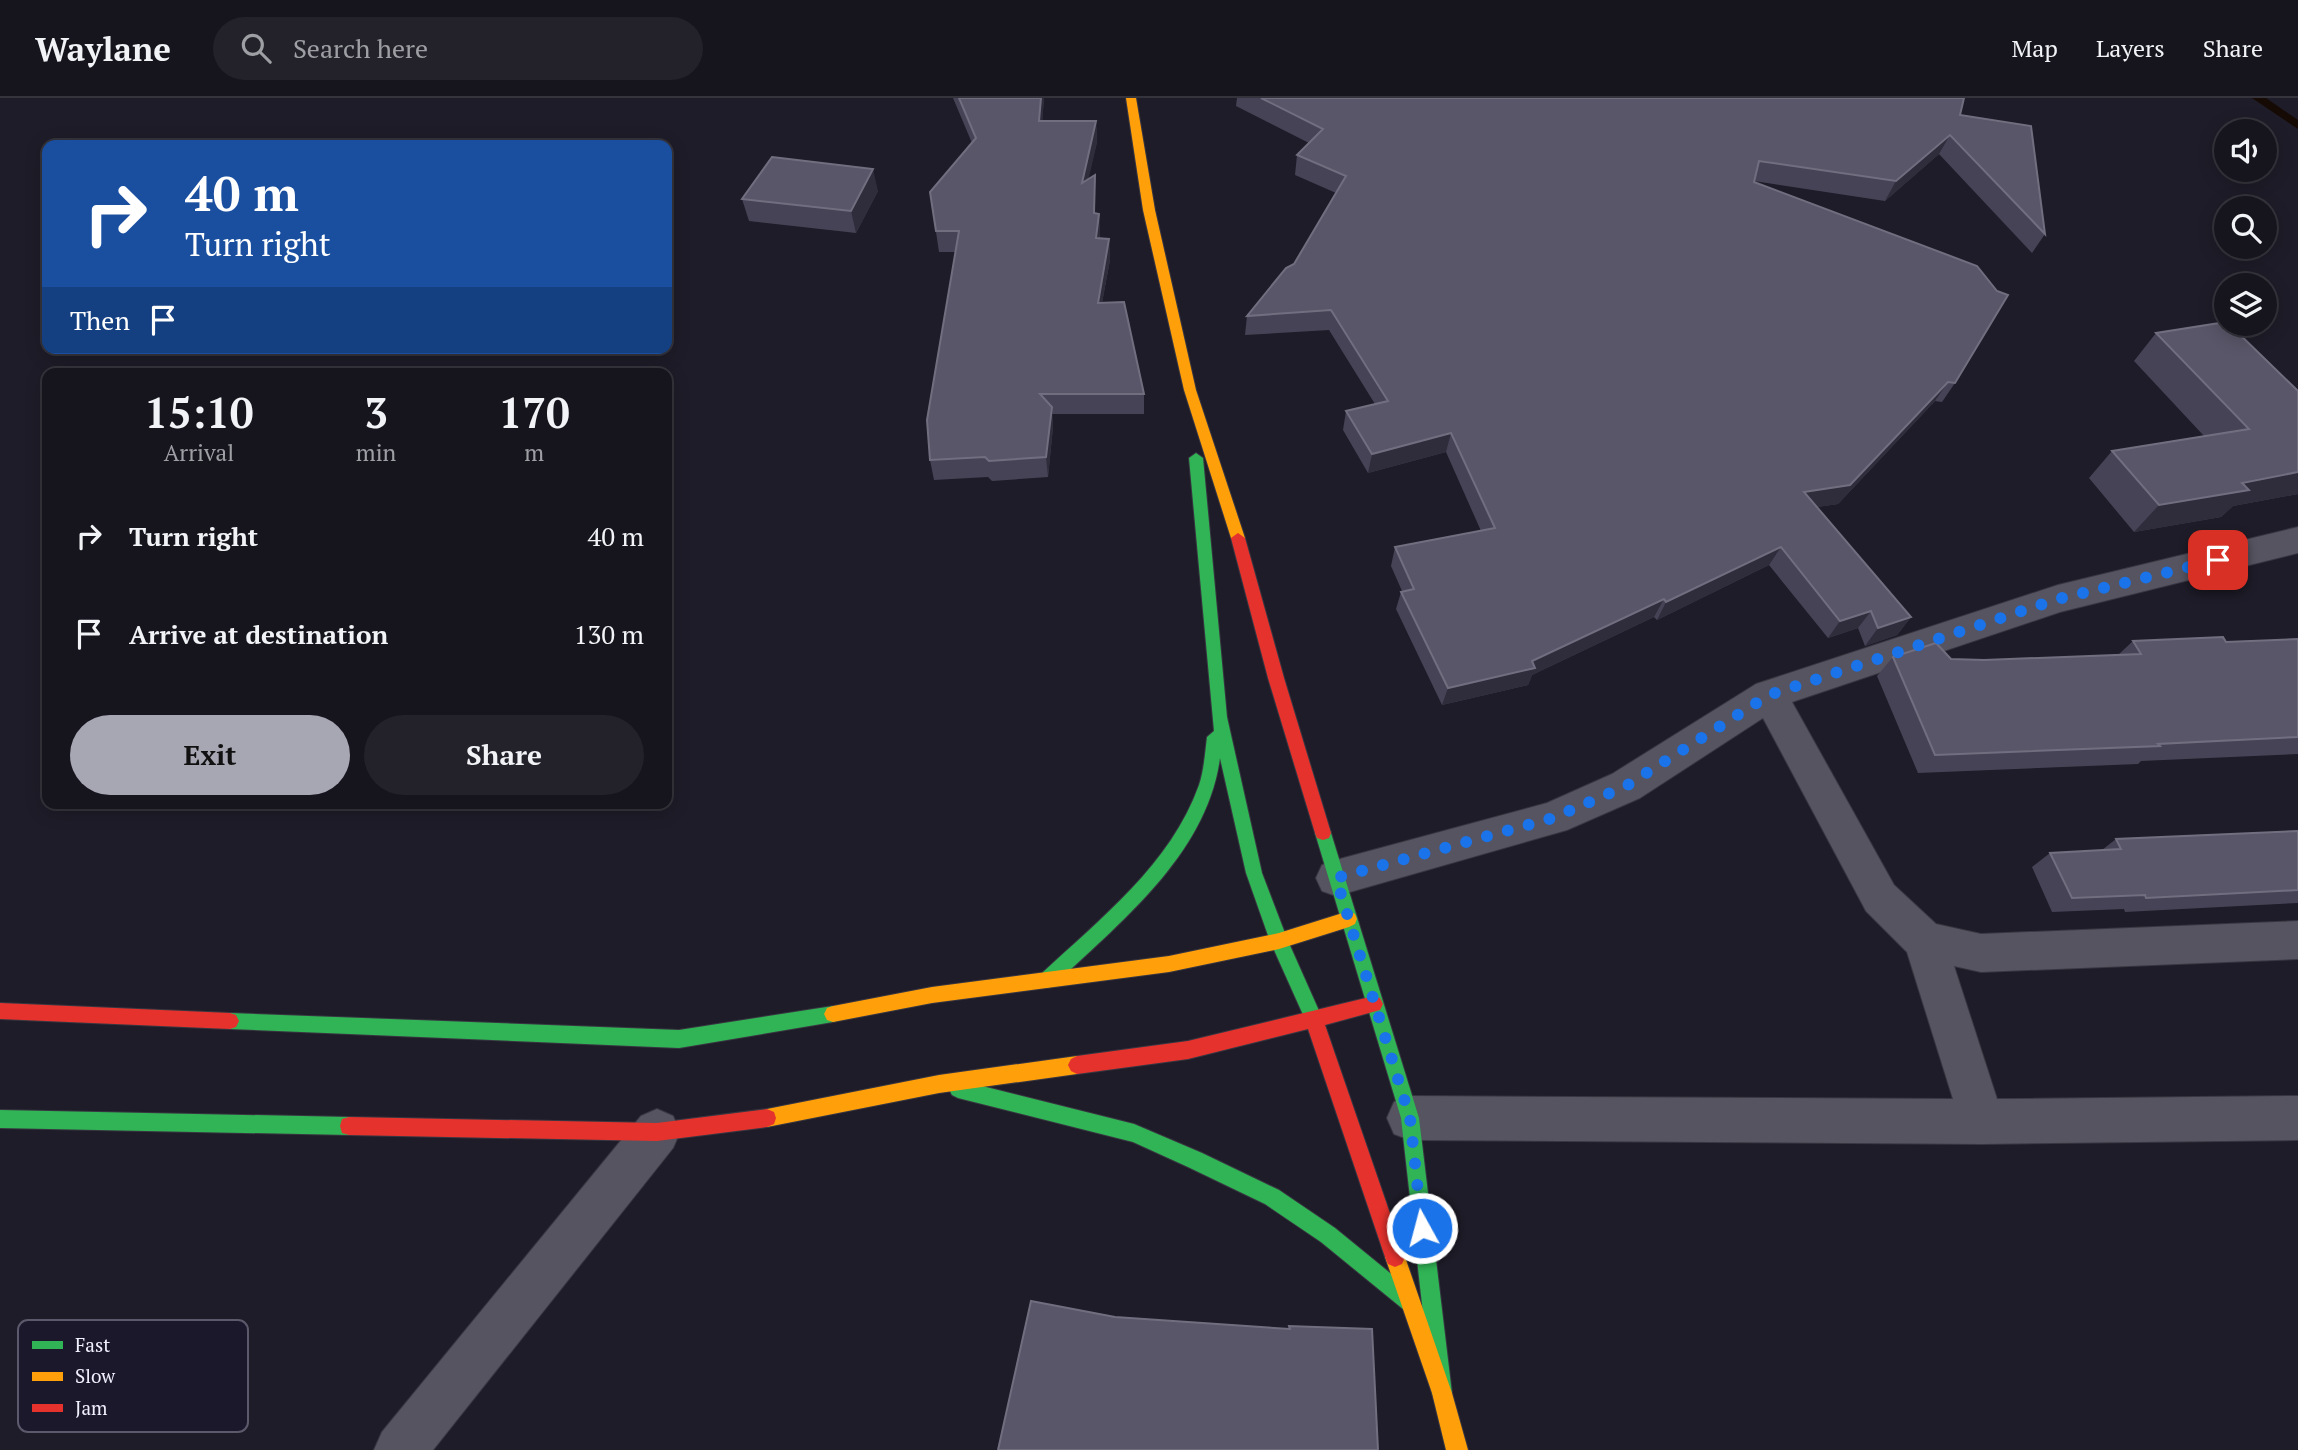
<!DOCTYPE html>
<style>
:root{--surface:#16151e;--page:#23222b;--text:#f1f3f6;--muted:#9e9fa4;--line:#35343c;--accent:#a7a6b3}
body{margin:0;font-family:"PT Serif",serif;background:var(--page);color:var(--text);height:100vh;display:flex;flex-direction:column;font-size:26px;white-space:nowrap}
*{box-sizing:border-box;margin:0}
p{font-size:23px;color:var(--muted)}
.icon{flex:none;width:38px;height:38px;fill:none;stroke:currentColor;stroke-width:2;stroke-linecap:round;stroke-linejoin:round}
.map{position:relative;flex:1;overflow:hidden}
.side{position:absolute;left:42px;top:270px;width:630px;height:441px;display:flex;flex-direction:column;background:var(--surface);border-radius:14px;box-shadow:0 4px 18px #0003,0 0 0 2px var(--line)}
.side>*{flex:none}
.guide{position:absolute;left:42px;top:42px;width:630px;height:214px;border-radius:14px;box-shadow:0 4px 18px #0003,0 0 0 2px var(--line);background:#1a4fa0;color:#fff;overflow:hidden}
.buttons{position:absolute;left:2214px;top:21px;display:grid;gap:14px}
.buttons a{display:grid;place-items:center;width:63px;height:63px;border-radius:50%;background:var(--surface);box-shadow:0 4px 18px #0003,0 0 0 2px var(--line);font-size:35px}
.pin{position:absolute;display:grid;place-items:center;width:60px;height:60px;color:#fff;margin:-30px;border-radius:14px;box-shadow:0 4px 10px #0006}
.me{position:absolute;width:77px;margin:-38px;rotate:353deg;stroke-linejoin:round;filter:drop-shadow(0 0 5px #0008)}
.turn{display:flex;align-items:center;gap:24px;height:147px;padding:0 28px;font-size:32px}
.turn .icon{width:91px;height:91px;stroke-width:2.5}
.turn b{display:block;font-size:49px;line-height:60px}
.then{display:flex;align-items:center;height:66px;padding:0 28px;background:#0003;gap:14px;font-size:26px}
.eta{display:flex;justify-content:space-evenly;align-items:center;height:119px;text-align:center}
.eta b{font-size:42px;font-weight:600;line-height:49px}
.primary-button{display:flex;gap:14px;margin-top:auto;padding:14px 28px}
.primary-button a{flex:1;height:80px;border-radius:42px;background:var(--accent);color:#111;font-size:28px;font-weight:600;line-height:80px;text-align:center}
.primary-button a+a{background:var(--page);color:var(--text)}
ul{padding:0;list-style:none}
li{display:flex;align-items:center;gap:21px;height:98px;padding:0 28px}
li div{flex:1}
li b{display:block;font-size:26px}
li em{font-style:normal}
header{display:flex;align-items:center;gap:42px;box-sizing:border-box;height:98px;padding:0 35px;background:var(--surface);border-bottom:2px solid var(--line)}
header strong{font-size:33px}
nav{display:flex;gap:38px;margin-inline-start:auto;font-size:24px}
.search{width:490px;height:63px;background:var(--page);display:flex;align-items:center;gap:18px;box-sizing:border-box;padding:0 24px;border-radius:38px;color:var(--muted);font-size:26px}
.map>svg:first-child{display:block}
</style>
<header>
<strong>Waylane</strong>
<div class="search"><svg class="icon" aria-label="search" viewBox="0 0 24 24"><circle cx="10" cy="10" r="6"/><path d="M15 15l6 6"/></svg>Search here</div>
<nav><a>Map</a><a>Layers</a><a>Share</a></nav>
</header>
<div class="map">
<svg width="2298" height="1352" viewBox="0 0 2298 1352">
<rect width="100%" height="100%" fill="#1e1c28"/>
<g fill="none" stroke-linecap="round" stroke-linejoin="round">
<!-- stream -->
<path fill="#160a04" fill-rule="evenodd" d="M2252,0H2266L2298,22V31Z"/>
<defs>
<g id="street">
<path d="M2298,429V455L2060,514L1792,604L1894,787L1936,826L1981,836L2298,823V861L1981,874L1954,868L1997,1001L2298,998V1042L1982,1046L1410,1042L1394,1036L1387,1020L1394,1004L1410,998L1953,1001L1907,854L1866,813L1763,620L1640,700L1567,732L1336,798L1322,793L1316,780L1322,767L1336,762L1547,705L1612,676L1756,586L2058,487Z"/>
<path d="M657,1011L673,1018L680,1034L673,1050L433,1352H374L382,1334L641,1018Z"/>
</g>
<g id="fast">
<path d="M1196,355L1203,360L1227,619L1262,775L1288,843L1324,924L1321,930L1315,932L1309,930L1270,843L1246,775L1220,660C1207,757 1119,825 1053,888L1047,890L1041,888L1038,882L1041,876C1100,821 1171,766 1199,687C1204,672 1205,655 1207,639L1214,633L1189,360Z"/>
<path d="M1323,728L1329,730L1331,735L1419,1020L1452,1295L1449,1302L1442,1305L1435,1302L1432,1295L1401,1020L1315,735L1317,730Z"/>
<path d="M833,908L839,910L842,916L839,922L833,924L679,950L230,931L224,929L221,923L224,917L230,915L679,932Z"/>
<path d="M958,982L1134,1026L1202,1055L1279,1092L1335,1130L1417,1197L1420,1204L1417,1211L1410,1214L1403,1211L1321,1144L1265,1106L1188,1069L1133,1044L958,1000L952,997L949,991L952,985Z"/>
<path d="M0,1012L349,1019L356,1021L358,1028L356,1035L349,1037L0,1030Z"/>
</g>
<g id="slow">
<path d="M1126,0H1136L1155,112L1196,292L1245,440L1238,445L1231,440L1184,292L1143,112Z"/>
<path d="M1349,813L1355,816L1357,821L1355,826L1349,829L1279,851L1169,874L932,905L833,924L827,922L824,916L827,910L833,908L932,889L1169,858L1279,835Z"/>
<path d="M1077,958L1083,961L1086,967L1083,973L1077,976L939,995L767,1029L760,1026L758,1020L760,1014L767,1011L939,977Z"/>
<path d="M1395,1149L1402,1152L1405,1159L1452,1295L1468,1352H1446L1432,1295L1385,1159L1388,1152Z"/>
</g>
<g id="jam">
<path d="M1238,435L1245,440L1284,580L1331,735L1329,740L1323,742L1317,740L1315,735L1268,580L1231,440Z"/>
<path d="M1374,898L1380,900L1383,906L1380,912L1325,927L1405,1159L1402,1166L1395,1169L1388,1166L1385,1159L1308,931L1188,961L1077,976L1071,973L1068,967L1071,961L1077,958L1188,943Z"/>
<path d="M0,905L230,915L236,917L239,923L236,929L230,931L0,921Z"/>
<path d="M767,1011L774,1014L776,1020L774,1026L767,1029L657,1043L349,1037L342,1035L340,1028L342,1021L349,1019L657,1025Z"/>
</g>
</defs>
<!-- street casing -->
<use href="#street" stroke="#383641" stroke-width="2"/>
<!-- fast casing -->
<use href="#fast" stroke="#383641" stroke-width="2"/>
<!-- slow casing -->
<use href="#slow" stroke="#383641" stroke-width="2"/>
<!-- jam casing -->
<use href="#jam" stroke="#383641" stroke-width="2"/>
<!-- street -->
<use href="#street" fill="#555460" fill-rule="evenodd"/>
<!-- fast -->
<use href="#fast" fill="#30b455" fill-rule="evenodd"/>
<!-- slow -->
<use href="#slow" fill="#ff9f0a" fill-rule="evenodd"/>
<!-- jam -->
<use href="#jam" fill="#e5322d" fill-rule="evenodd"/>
</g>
<!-- wall -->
<g fill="#474357">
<path d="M953,0H1044L1042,23H1096L1097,44L1088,81L1095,98V115L1099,116L1100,141H1109L1110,162L1102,205L1144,296V316H1052L1053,329L1048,379L992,383L988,379L934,382L930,362L955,154H939L930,94L972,45Z"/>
<path d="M1237,0H1964L1960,17L2045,136L2032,155L1939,56L1885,103L1754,83V84L1955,285L1942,304L1935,303L1838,406L1817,409L1911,519L1897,537L1865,548L1858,530L1828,540L1769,467L1657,522L1654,519L1532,577L1528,587L1442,607L1396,511L1401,494L1402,493L1391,468L1395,449L1481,433L1446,354L1368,375L1343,332L1346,313L1375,306L1329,232L1245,237L1247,218L1294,166L1336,95L1295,77L1297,57L1309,45L1236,8Z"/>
<path d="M878,93L856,135L749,123L742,101Z"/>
<path d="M2156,235L2298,293V396L2233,408L2221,419L2134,434L2089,380L2112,353L2204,338L2134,263Z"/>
<path d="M2298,541V656L2141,663L2138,666L1918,675L1877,578L1893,559L1984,562L2118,557L2133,543L2226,544Z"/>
<path d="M2298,733V805L2125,814L2124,811L2052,814L2032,769L2050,755L2102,752L2116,741Z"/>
</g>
<!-- shaded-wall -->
<g fill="#2f2c3c">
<path d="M1041,0H1044L1041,44L1039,23Z"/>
<path d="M1096,23L1097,44L1083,106L1082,85Z"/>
<path d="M1950,37L1939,56L1885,103L1896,83Z"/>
<path d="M873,71L878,93L856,135L851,113Z"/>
<path d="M1095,77V136L1094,115Z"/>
<path d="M1099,116L1100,136L1097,161L1096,140Z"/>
<path d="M1109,141L1110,162L1098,226V205Z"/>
<path d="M1948,284L1935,303L1838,406L1792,413L1804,394Z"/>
<path d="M1052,309L1053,329L1048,379L1046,359Z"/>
<path d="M1451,335L1446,354L1368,375L1372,356Z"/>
<path d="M2298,374V396L2233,408L2221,419L2134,434L2159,407L2242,385Z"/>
<path d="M1781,449L1769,467L1657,522L1666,504Z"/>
<path d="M1664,501L1654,519L1532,577L1528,587L1442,607L1448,590L1532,563Z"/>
<path d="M1871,513L1858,530L1828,540L1840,523Z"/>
<path d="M1911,519L1897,537L1865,548L1878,530Z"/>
</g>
<!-- building -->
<g fill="#595669" stroke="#716e80" stroke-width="2">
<path d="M959,0H1041L1039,23H1096L1082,85L1095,77L1094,115L1099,116L1096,140L1109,141L1098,205L1124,204L1144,296H1040L1052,309L1046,359L989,363L985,359L930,362L927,322L959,133H936L930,94L976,40Z"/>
<path d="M1261,0H1964L1960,17L2031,28L2045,136L1950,37L1896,83L1759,63L1754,84L1977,168L1997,193L2008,197L1955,285L1948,284L1850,387L1804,394L1911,519L1878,530L1871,513L1840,523L1781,449L1666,504L1664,501L1532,563L1535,570L1448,590L1401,494L1414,491L1395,449L1495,430L1451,335L1372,356L1346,313L1388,303L1331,212L1247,218L1286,170L1294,166L1346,78L1297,57L1323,31Z"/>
<path d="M772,59L873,71L851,113L742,101Z"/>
<path d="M2226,224V226H2229L2298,293V374L2242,385L2249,392L2159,407L2112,353L2249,331L2156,235Z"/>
<path d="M2223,539L2226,544L2298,541V639L2158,646L2160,648L1935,657L1893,559L1936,545L1951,561L1984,562L2141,556L2133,543Z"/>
<path d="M2298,733V792L2146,800L2145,797L2072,800L2050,755L2121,751L2116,741Z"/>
<path d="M1031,1203L1115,1219L1290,1231L1289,1228L1372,1231L1378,1352H998Z"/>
</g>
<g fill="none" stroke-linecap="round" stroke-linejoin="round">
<!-- route -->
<path stroke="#1a73e8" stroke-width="12" stroke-dasharray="0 21.6" d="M1422,1130L1410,1020L1336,780L1553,720L1626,688L1769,597L2058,501L2218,462"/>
</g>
<!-- legend -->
<rect x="18" y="1222" width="230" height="112" rx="10" fill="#1b182c" stroke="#5b596b" stroke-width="2"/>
<rect x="32" y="1243" width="31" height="8" fill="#30b455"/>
<rect x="32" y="1274" width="31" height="9" fill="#ff9f0a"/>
<rect x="32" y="1306" width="31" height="8" fill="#e5322d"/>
<g font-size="19" fill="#f1f0fe">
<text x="75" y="1254">Fast</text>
<text x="75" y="1285">Slow</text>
<text x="75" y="1317">Jam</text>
</g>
</svg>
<div class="buttons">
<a><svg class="icon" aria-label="sound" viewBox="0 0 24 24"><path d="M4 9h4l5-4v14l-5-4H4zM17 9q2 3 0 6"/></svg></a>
<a><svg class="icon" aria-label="search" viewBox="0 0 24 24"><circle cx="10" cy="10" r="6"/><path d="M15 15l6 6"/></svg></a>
<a><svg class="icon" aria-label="layers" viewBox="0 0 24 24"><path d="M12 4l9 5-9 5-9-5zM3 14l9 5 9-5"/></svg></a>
</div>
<div class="pin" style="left:2218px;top:462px;background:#d93025"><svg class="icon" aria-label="arrive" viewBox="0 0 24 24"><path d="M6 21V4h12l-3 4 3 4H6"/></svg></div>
<svg class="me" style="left:1422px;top:1130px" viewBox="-20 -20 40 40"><circle r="17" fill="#1a73e8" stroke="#fff" stroke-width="3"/><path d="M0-11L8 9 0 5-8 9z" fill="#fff"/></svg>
<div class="guide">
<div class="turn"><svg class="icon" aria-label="right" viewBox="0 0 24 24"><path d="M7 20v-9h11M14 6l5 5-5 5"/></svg><div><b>40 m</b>Turn right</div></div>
<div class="then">Then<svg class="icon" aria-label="arrive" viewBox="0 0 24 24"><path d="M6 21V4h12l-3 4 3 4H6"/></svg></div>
</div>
<section class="side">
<div class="eta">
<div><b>15:10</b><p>Arrival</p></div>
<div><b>3</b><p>min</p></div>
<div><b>170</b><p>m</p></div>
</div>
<ul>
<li><svg class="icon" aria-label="right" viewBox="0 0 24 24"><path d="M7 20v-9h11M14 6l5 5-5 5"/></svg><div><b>Turn right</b></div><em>40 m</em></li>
<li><svg class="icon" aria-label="arrive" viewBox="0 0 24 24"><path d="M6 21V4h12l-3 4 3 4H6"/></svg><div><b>Arrive at destination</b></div><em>130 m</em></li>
</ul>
<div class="primary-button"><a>Exit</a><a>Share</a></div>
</section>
</div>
